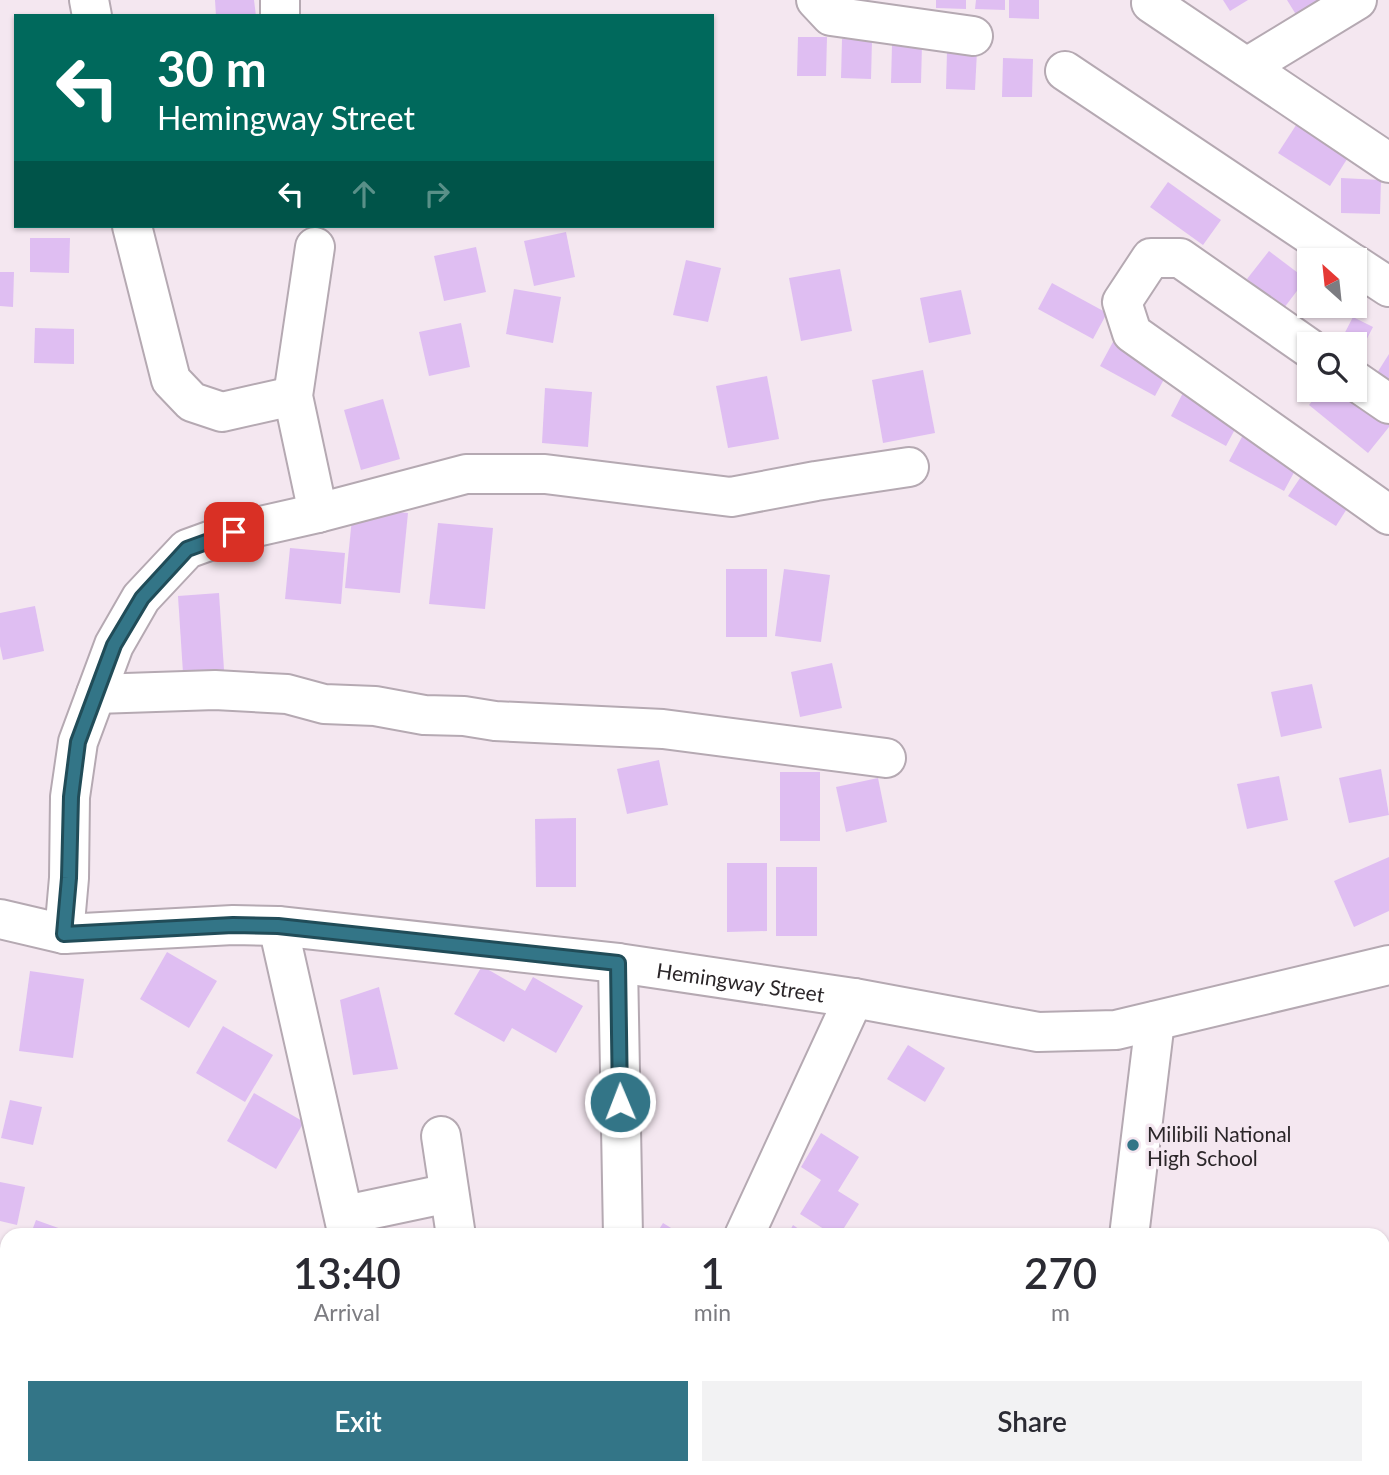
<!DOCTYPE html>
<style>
:root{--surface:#fff;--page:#f2f2f3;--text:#2b2b33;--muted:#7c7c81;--accent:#337587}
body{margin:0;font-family:Lato,sans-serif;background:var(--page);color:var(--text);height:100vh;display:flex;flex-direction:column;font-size:26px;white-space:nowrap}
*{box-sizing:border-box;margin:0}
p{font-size:23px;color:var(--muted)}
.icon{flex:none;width:38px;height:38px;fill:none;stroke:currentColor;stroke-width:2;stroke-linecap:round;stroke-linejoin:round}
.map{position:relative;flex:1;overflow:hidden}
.drawer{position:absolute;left:0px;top:1228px;width:1390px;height:247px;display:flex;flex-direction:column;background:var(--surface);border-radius:21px 21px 0 0;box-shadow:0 2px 5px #0004}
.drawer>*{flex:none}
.hud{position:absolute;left:14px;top:14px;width:700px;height:214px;border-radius:0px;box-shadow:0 2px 5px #0004;background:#00695c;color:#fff;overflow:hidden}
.needle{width:46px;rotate:333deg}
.fabs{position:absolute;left:1297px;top:248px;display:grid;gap:14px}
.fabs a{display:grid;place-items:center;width:70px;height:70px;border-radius:0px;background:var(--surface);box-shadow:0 2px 5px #0004;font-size:35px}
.pin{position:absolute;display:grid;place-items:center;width:60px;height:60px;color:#fff;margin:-30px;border-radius:14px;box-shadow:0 4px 10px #0006}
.me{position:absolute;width:77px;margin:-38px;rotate:359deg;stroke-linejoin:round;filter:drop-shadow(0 0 5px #0008)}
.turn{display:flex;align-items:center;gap:24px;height:147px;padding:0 28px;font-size:32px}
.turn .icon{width:91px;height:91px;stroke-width:2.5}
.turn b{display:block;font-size:49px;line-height:60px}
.lanes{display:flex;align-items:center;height:66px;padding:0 28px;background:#0003;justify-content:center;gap:35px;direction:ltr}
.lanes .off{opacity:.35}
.eta{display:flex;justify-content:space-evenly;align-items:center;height:119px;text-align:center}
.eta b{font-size:42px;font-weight:600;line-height:49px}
.primary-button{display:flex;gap:14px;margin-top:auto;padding:14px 28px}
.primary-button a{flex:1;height:80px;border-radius:0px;background:var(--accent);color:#fff;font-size:28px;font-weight:600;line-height:80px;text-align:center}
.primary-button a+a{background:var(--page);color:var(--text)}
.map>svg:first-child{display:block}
</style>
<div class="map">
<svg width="1389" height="1475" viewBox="0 0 1389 1475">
<rect width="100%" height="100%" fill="#f4e7f0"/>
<!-- building -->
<g fill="#dfbef2">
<path d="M215,0H254L256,16H216Z"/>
<path d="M936,0H966V9L936,8Z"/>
<path d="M976,0H1005V10L975,9Z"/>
<path d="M1009,0H1039V19L1009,18Z"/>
<path d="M1223,0H1248L1230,11Z"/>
<path d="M1287,0H1334L1300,21Z"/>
<path d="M798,37H827L826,76H797Z"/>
<path d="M842,39L872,40L871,79L841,78Z"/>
<path d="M892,45H922L921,83H891Z"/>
<path d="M947,51H977L975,90L946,89Z"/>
<path d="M1003,58L1033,59L1032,97H1002Z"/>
<path d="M1302,116L1354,148L1330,186L1278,153Z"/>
<path d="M1341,178L1381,180L1380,214L1341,213Z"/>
<path d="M1168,182L1221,220L1203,245L1150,207Z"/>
<path d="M566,232L575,277L534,286L524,241Z"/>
<path d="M30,238H70L69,273L30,272Z"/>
<path d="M476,247L486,292L444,301L434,256Z"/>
<path d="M1269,251L1306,279L1284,308L1247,279Z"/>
<path d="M686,260L721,268L708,322L673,315Z"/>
<path d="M840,269L852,331L801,341L789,278Z"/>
<path d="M0,272H14L13,307L0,306Z"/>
<path d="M1052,283L1107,313L1093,339L1038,309Z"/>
<path d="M514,289L561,297L553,343L506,334Z"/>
<path d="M961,290L971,334L929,343L920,298Z"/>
<path d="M1353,317L1373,327L1359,354L1354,352V345L1339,344Z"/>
<path d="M461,323L470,367L429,376L419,332Z"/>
<path d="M35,328L74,329V364L34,363Z"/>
<path d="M1114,340L1169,370L1155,396L1100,366Z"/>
<path d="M1389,354V381L1377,373Z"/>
<path d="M923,370L935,433L883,443L872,380Z"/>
<path d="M767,376L779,439L728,448L716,386Z"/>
<path d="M545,388L592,392L588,447L542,443Z"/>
<path d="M1185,389L1240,420L1226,446L1171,416Z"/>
<path d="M1321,390H1351L1389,421V427L1368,453L1309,405Z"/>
<path d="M383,399L400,459L361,470L344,410Z"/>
<path d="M1243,435L1298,465L1284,491L1229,461Z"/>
<path d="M1308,466L1355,496L1336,526L1288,496Z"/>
<path d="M353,508L408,513L400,593L345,588Z"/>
<path d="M438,523L493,528L485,609L429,604Z"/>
<path d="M290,548L345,553L341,604L285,599Z"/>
<rect x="726" y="569" width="41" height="68"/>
<path d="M784,569L830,575L821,642L775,636Z"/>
<path d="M219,593L224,670L183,673L178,596Z"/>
<path d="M35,606L44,651L3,660L0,646V613Z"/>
<path d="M832,663L842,708L800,717L791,672Z"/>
<path d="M1312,684L1322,728L1281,737L1271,692Z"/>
<path d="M659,760L668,805L627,814L617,769Z"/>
<path d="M1381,769L1389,815L1349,823L1339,778Z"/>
<rect x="780" y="772" width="40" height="69"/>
<path d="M1279,776L1288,820L1247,829L1237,784Z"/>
<path d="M878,778L887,822L846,832L836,787Z"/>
<path d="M576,818V887H536L535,819Z"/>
<path d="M1389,857V911L1354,927L1334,881Z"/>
<path d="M727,863H767V931L727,932Z"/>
<rect x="776" y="867" width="41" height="69"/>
<path d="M167,952L217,981L189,1028L140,999Z"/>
<path d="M482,966L525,991L533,977L583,1006L556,1053L512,1028L504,1042L454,1014Z"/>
<path d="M30,971L84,979L73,1058L19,1051Z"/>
<path d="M379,987L398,1069L353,1075L340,1000Z"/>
<path d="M223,1026L273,1055L245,1102L196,1073Z"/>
<path d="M908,1045L945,1068L925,1102L887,1079Z"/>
<path d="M254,1093L304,1122L276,1169L227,1141Z"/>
<path d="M10,1100L42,1107L33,1145L1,1138Z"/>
<path d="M821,1133L859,1157L838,1191L859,1204L839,1236H835L800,1214L821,1180L801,1167Z"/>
<path d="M0,1182L25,1187L17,1225L0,1221Z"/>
<path d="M36,1220L78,1235V1236H30Z"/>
<path d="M663,1223L684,1236H655Z"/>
<path d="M793,1225L809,1236H787Z"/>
<path d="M216,1468H271L268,1475H213Z"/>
<rect x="1023" y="1468" width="38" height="7"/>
<rect x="328" y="1471" width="40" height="4"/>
</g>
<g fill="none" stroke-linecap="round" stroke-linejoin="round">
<defs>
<g id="minor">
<path d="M89,0L92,16"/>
<path d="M280,0V16"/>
<path d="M816,0L831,16L973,36"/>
<path d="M1151,3L1389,163"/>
<path d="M1247,67L1357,0"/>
<path d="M1065,71L1349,261"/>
<path d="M132,226L171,380L192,402L222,412L293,396"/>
<path d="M315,247L293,396L318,513"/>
<path d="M1354,264L1389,287"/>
<path d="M1309,348L1180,258H1151L1122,302L1132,333L1389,515"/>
<path d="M1354,380L1389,404"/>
<path d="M96,694L215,690L287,694L324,704L375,706L424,715L464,716L495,721L663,729L886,758"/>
<path d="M278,926L348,1236"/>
<path d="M64,934L69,878L70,797L78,742L114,645L141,598L187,549L234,532L318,513L466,474H545L731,497L816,481L909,467"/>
<path d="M618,963L623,1236"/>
<path d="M441,1136L456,1236"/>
<path d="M345,1215L449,1193"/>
<path d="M744,1236L854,998"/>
<path d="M1129,1236L1155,1021"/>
<path d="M506,1468L507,1475"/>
<path d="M177,1475L180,1468"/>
<path d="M297,1475L301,1468"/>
<path d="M387,1475V1468"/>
</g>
<g id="major">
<path id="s1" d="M0,919L64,934L233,925L278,926L618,963L854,998L1038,1032L1116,1030L1389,965"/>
</g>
</defs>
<!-- minor casing -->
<use href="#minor" stroke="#b5a9b2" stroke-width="42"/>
<!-- major casing -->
<use href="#major" stroke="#b5a9b2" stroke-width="42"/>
<!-- minor -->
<use href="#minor" stroke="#fff" stroke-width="38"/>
<!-- major -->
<use href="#major" stroke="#fff" stroke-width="38"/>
</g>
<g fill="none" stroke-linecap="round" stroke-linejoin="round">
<defs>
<path id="route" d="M234,532L187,549L142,598L114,645L78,742L71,797L69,878L64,934L233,925L278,926L618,963L620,1102"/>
</defs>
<!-- route casing -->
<use href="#route" stroke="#214c58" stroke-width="18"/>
<!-- route -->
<use href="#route" stroke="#337587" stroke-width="12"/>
</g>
<!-- markers -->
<circle fill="#337587" stroke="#f4e7f0" stroke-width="2.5" cx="1133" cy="1145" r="7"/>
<g text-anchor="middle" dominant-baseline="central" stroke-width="7" stroke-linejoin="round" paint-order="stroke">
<!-- street labels -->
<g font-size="21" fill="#2b2629" stroke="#f4e7f0">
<text stroke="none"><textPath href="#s1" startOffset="746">Hemingway Street</textPath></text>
</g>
<!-- poi labels -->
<g font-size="21" fill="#2b2629" stroke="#f4e7f0" text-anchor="start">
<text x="1147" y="1133">Milibili National<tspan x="1147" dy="24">High School</tspan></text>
</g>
</g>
</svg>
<div class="fabs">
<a><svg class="needle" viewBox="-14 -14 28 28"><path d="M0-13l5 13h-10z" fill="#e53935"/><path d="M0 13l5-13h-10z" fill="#7c7c81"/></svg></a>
<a><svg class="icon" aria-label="search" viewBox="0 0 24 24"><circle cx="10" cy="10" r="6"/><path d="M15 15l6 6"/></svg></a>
</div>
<div class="pin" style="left:234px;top:532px;background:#d93025"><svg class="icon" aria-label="arrive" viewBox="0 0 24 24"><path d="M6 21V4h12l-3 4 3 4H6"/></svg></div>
<svg class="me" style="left:620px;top:1102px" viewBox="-20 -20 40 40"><circle r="17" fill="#337587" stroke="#fff" stroke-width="3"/><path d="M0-11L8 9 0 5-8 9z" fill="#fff"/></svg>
<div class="hud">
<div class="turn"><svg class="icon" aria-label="left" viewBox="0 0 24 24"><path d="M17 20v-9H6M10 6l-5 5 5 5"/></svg><div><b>30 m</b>Hemingway Street</div></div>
<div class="lanes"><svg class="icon" aria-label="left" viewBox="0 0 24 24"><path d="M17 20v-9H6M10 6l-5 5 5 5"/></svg><svg class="icon off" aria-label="ahead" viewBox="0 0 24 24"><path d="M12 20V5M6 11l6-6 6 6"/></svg><svg class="icon off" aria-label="right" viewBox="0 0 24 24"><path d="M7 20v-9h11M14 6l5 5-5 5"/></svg></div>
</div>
<section class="drawer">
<div class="eta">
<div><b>13:40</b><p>Arrival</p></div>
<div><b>1</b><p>min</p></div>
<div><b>270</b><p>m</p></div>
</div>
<div class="primary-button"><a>Exit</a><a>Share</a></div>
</section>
</div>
